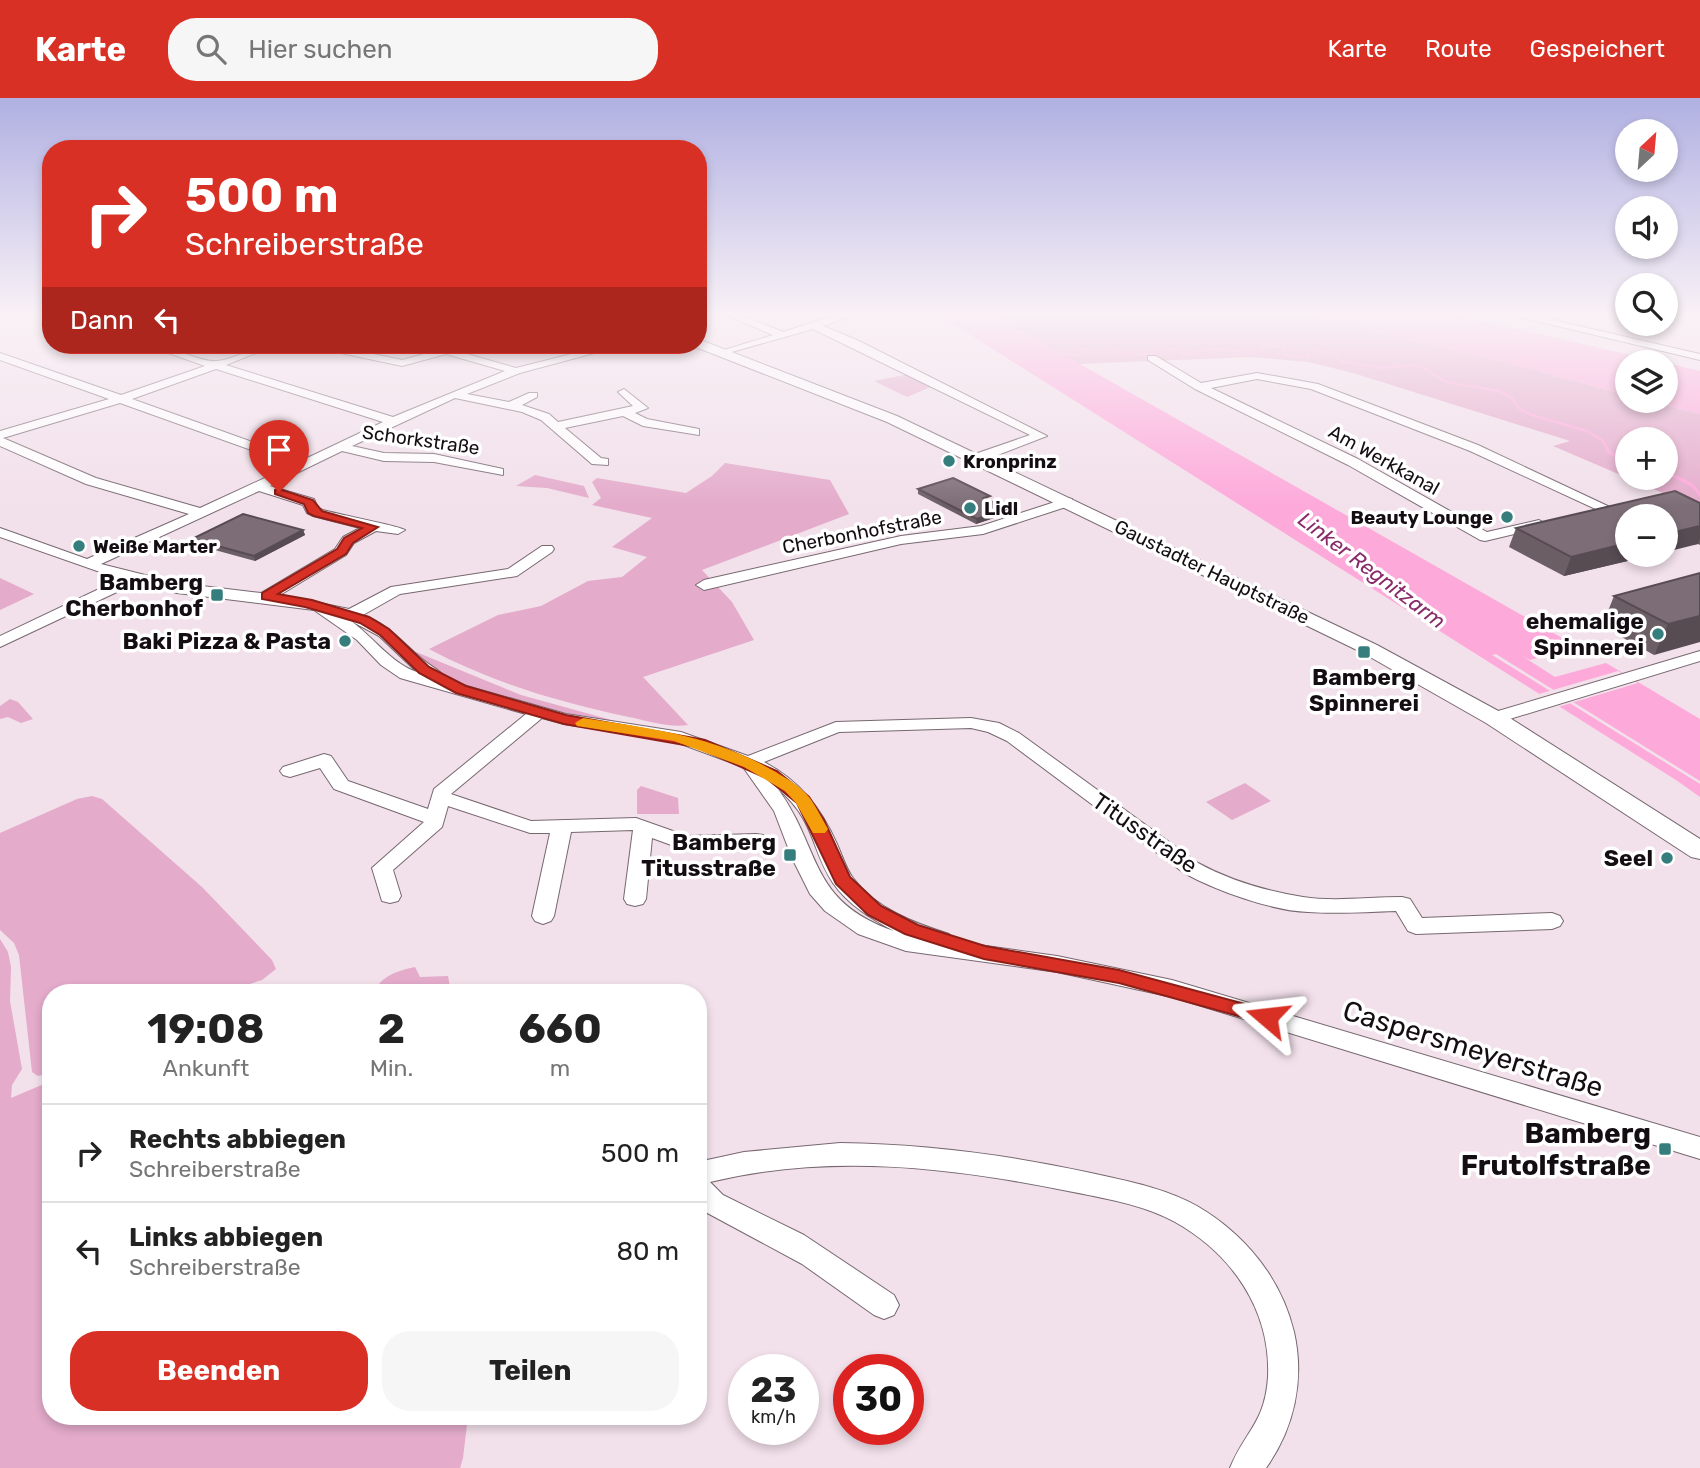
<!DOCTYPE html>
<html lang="de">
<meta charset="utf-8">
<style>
:root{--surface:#fff;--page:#f6f6f6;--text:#222;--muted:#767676;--line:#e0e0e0;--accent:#d93025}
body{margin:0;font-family:Rubik,sans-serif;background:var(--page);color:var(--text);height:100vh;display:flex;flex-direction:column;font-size:26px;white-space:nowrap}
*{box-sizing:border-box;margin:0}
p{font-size:23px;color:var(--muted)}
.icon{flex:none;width:38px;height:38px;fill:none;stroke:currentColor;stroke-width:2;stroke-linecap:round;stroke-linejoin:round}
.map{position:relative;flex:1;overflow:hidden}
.side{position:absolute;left:42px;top:886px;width:665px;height:441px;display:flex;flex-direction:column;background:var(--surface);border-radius:28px;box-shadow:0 4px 10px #0003}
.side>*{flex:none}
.top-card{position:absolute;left:42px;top:42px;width:665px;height:214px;border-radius:28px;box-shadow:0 4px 10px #0003;background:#d93025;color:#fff;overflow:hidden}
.needle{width:46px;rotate:26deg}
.fabs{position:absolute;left:1615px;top:21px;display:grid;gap:14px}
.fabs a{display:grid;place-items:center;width:63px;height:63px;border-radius:50%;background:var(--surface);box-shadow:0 4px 10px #0003;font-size:35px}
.speed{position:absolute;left:728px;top:1256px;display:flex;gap:14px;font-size:35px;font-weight:700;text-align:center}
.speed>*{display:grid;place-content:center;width:91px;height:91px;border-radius:50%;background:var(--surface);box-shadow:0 4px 10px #0003;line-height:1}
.speed small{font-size:18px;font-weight:400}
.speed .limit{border:10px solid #d22;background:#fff;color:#111}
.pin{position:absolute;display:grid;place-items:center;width:60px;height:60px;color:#fff;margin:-72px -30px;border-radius:50% 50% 50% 0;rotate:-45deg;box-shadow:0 0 7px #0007}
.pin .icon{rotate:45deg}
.me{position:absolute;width:77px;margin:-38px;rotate:287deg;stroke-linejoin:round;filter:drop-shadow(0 0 5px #0008)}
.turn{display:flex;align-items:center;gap:24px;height:147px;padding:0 28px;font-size:32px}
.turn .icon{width:91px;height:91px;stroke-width:2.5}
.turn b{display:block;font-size:49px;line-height:60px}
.then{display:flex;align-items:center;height:66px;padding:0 28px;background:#0003;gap:14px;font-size:26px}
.eta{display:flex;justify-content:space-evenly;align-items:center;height:119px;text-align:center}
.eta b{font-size:42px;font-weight:700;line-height:49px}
.cta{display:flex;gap:14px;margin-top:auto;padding:14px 28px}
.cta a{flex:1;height:80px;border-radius:28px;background:var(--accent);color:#fff;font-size:28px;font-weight:700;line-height:80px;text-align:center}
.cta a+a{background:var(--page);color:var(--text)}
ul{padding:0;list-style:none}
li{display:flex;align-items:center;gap:21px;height:98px;padding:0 28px;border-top:2px solid var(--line)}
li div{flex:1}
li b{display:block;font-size:26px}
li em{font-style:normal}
header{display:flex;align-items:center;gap:42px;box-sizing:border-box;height:98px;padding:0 35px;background:var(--accent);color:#fff}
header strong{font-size:33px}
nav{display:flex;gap:38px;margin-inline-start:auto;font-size:24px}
.search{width:490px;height:63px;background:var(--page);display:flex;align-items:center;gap:18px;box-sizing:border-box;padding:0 24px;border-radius:28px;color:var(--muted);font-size:26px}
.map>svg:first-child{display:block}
</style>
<header>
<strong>Karte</strong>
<div class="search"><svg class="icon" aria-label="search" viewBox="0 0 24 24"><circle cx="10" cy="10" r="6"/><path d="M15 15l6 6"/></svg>Hier suchen</div>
<nav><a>Karte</a><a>Route</a><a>Gespeichert</a></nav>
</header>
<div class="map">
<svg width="1700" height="1370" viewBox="0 0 1700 1370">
<rect width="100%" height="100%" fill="#f2e0ea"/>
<!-- green -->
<g fill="#e4abcb" fill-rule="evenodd">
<path d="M992,216H1299L1507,265L1627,297L1628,303H1650L1700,316V411L1553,348L1570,343L1353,275L1308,264L1251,259L1077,266ZM1628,341H1666V380H1628Z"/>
<path d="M909,276L933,288L907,299L874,283Z"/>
<path d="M725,365L830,382L849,416L702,472L732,504L754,542L643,579L688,627C669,630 648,623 629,619C559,604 493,585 429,551L498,517L541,508L588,483L622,479L647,459L612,449L652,420L592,407L601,400L592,384L597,380L686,395L712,378Z"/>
<path d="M535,377L584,388L589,400L547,390L516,388Z"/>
<path d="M0,480L34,496L0,512Z"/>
<path d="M416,554L521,597L615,623C587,626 462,591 437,575C428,570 420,562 412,555Z"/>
<path d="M10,601L18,604L33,621L21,625L8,619L0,621V608Z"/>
<path d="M1245,685L1271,703L1232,722L1206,704Z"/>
<path d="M641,688L678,700L679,716H637V692Z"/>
<path d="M92,698L102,701L202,789L272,862L276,871L262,882L225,894H51V975L38,978L32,974L19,857L14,845L0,832V735L77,701Z"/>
<path d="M0,841L8,854L11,869L10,903L22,971L12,987L11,1000L51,983V1318H468L463,1360L460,1370H0Z"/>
<path d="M415,869L420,879L448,878L451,894H373C383,877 397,873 415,869Z"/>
</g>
<!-- water -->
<g fill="#fda9da">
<path d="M937,216H992L1578,549L1530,562L1522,558L1555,579L1606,565L1700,621V683L1496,556L1492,557L1700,686V703V699L1676,682Z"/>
<path d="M1299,216H1451L1661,264H1628L1627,297L1507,265Z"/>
<path d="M1666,265L1700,273V316L1650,303H1666Z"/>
</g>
<!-- pier -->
<path fill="#f2e0ea" d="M1618,573L1638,585L1558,609L1539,596Z"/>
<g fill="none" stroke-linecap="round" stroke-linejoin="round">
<!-- stream-far1 -->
<path stroke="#fda9da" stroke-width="2.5" d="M1052,256L1082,257L1078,253L1084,251L1097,256L1112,252L1129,256H1152L1173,251L1184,256L1212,251L1256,255L1263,253L1265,247L1282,249L1285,254L1283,256L1294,259L1310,258L1307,256L1309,252L1339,255L1337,260L1341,263L1382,270L1410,267L1422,269L1446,284L1499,293L1511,299L1520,311L1532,317L1587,333L1603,343L1608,352"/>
<!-- stream -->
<g stroke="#fda9da" stroke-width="3.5">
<path d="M1607,350L1610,355L1628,363"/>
<path d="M1666,374L1692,387L1700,397"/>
</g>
<defs>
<g id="minor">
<path d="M724,216H739L783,234L839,216H856L823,228L857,242L1047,338L982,363H972V357L1030,337L813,231L721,257V253L773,237Z"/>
<path d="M1507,216H1527L1700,256V262Z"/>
<path d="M146,247C170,246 200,265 217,263C238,261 254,247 276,247L226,267L393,319L505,273L446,256L402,268L317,250L312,247H331L402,262L446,250L516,270L607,247H624L520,275L467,296L509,304L529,295H537V299L522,307L549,316L558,324L633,308L618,294L624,291L648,310L635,315L647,321L699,331V337L643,328L623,318L565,330L601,360L608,361V367L592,366L541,322L522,314L455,300L352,348L384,355L434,356L503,371V377L434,364L384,363L342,353L270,388L314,401L318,410L323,412C336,416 400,428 405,432L398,436L376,433L354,445L346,457L280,497L349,511L391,489L508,471L542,448H552L554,451L552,454L517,478L400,496L363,517C388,526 402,544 422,561C429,567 438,571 444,578L442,581L566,616L681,634L748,658L836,624L971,620L999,625L1019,635L1198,765C1231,783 1266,793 1303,799C1334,804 1370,799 1402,799L1410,801L1422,820L1552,815L1560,818L1563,823L1560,828L1552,831L1416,836L1408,833L1396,813C1367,814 1337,816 1308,814C1272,813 1215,792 1184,775L1007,643L988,634L971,630L839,634L764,664C800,683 821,710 837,746C842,757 846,771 853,780C876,811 914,825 949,836L951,843L1057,858L1172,882L1700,1039V1061L1172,899L1057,874L906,853L858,836L825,813L810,796L792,760L774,713L743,669L673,643L564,626L542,620L451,696L531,723L636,720L687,738L756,736L763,737L766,742L763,747L685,752L652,740L646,801L643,806L635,808L627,806L624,801L633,732L571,734L554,818L551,823L543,826L535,823L532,818L550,735H530L448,708L442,729L393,772L401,798L398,803L390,805L382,803L372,770L424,724L334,691L320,670L290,679L283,677L280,673L283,669L324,656L331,658L348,683L428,711L434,691L526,616L400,580L381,567L357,542L314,512L177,495L136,485L0,549V538L120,481L0,439V430L87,461L189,416L86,386L0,348V333L109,301L0,262V255L121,297L205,268ZM216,271L383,324L303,362L132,301ZM120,305L293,367L200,410L96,380L3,340ZM259,393L303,407L307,415L313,418L360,430L343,439L335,451L261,495L177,485L101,466ZM351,523L379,538L417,574C392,566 372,538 351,523ZM778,691C816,723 810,750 833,785C848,807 872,821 894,833C808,803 822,752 778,691Z"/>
<path d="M1148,258H1156L1201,285L1257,275L1318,286L1478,347L1614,411L1612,414H1602L1470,353L1311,291L1257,281L1211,290L1358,361L1487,434L1539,422L1546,426L1539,430L1485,443L1480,442L1348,367L1195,291L1148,262Z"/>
<path d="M1067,400L1072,401V407L983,436L901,446L704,492L696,487L704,482L901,438L981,428Z"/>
<path d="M1700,553V563L1500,624H1488L1485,620L1488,616Z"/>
<path d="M840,1045C925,1046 1008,1057 1091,1075C1127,1083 1165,1090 1197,1108C1245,1136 1281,1180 1294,1234C1305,1282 1294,1331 1266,1370H1230C1245,1333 1265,1325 1268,1279C1271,1212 1232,1156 1175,1124C1142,1106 1103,1100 1068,1093C949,1069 829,1055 710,1084L723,1097L804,1137L894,1197L899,1207L894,1217L884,1221L874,1217L802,1166L698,1110V1064L744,1054Z"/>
</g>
<path id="tertiary" d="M698,241L897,318L1377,547L1502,615L1700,741V761L1691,759L1486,625L1363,555L887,324L693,248L698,247Z"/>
</defs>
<!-- minor casing -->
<use href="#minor" stroke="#776870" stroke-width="2"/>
<!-- tertiary casing -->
<use href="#tertiary" stroke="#776870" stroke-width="2"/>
<!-- minor -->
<use href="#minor" fill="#fff" fill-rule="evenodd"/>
<!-- tertiary -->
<use href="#tertiary" fill="#fff" fill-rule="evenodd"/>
</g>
<!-- wall -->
<g fill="#6c5e65">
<path d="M918,391L989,403L1006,411V416L976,426L918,396Z"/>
<path d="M1700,405V447L1698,446L1628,457H1653L1564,478L1509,449L1516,430Z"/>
<path d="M303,432L305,437L255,463L193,446L192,441Z"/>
<path d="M1700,475L1654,557L1602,528L1614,498Z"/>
</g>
<!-- shaded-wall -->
<g fill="#584c53">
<path d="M1006,411V416L976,426L977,421Z"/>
<path d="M1700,428V441L1698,446L1666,454V436Z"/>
<path d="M303,432L305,437L255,463L254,458Z"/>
<path d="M1628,445V457H1653L1564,478L1571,459Z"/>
<path d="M1700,518V544L1654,557L1668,526Z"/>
</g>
<!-- building -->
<g fill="#7d6d76" stroke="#584c53" stroke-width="2">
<path d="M953,380L990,398L984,400L1006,411L977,421L918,391Z"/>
<path d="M1675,393L1700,405V428L1666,436V418H1628V445L1571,459L1516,430Z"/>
<path d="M243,416L303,432L254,458L192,441Z"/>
<path d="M1700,475V518L1668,526L1614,498Z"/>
</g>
<!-- sky -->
<linearGradient id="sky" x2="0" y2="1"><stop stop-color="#b0b0e2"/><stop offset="0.53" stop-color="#f9f1f6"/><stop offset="1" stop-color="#f9f1f6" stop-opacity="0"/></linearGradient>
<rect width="1700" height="408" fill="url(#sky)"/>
<!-- route -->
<path fill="#d93025" stroke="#8d1f18" stroke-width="2" d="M279,391L313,402L322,413L378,429L353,445L346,456L278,496L312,502L369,519L389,531L429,569L466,588L566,617L705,642L777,673L809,699L824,722L850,779L881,808L918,827L985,848L1119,872L1267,912L1274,914L1277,919L1274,924L1267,926L1119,885L984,861L905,836L868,817L836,786L797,705L766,680L696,649L564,626L456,595L419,575L380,537L360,525L305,509L262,501V495L337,451L344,440L362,430L314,418L308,415L304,406L275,396V392Z"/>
<!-- slow -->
<path fill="#f59e0b" d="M583,620C650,630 714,638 774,673C787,681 799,687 809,699C816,708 822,721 828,731L825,735H813L796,705L785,693L744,669L674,643L577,628L575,625Z"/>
<!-- markers -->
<g fill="#357e7d" stroke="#fff" stroke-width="2.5">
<circle cx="949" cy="363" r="7"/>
<circle cx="970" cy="410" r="7"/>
<circle cx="1507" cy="419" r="7"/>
<circle cx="79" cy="448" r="7"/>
<rect x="210" y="490" width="14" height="14" rx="3.5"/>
<circle cx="1658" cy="536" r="7"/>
<circle cx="345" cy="543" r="7"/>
<rect x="1357" y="547" width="14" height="14" rx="3.5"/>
<rect x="783" y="750" width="14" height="14" rx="3.5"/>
<circle cx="1667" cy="760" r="7"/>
<rect x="1658" y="1044" width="14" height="14" rx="3.5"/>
</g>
<g text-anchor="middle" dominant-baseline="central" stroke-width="7" stroke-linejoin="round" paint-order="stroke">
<!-- far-street labels -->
<g font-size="19" fill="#140e12" stroke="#fff">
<text transform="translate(421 342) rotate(8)">Schorkstraße</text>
<text transform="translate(1384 362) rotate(29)">Am Werkkanal</text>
<text transform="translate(862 434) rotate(-11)">Cherbonhofstraße</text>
<text transform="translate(1212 474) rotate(26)">Gaustadter Hauptstraße</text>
</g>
<!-- far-poi labels -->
<g font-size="19" font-weight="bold" fill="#140e12" stroke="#fff" text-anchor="start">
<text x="963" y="363">Kronprinz</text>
<text x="984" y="410">Lidl</text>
<text x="1493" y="419" text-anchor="end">Beauty Lounge</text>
<text x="93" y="448">Weiße Marter</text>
</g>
<!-- far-water labels -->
<g font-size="21" font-style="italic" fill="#892a69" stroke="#fff">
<text transform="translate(1372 472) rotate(37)">Linker Regnitzarm</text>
</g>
<!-- poi labels -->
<g font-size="23" font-weight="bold" fill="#140e12" stroke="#fff" text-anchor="end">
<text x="203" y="484">Bamberg<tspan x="203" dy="26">Cherbonhof</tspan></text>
<text x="1644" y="523">ehemalige<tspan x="1644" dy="26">Spinnerei</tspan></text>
<text x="331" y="543">Baki Pizza &amp; Pasta</text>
<text x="1364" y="579" text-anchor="middle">Bamberg<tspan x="1364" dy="26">Spinnerei</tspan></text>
<text x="776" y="744">Bamberg<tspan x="776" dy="26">Titusstraße</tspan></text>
<text x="1653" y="760">Seel</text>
</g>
<!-- street labels -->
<g font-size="23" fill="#140e12" stroke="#fff">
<text transform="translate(1145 735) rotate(35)">Titusstraße</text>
</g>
<!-- near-street labels -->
<g font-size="28" fill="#140e12" stroke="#fff">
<text transform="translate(1473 951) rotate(17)">Caspersmeyerstraße</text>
</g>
<!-- near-poi labels -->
<g font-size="28" font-weight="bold" fill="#140e12" stroke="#fff" text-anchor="end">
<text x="1651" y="1035">Bamberg<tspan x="1651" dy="32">Frutolfstraße</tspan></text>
</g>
</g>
</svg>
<div class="fabs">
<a><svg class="needle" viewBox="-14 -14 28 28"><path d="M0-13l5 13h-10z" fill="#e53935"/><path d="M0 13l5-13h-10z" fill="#767676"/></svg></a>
<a><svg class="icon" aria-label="sound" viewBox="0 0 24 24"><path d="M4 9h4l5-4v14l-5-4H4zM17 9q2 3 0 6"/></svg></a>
<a><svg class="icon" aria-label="search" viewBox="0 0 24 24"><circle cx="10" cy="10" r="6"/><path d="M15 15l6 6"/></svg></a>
<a><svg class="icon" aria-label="layers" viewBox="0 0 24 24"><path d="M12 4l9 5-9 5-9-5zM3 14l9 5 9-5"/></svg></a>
<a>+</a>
<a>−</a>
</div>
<div class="speed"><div>23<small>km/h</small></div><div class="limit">30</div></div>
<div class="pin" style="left:279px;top:394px;background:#d93025"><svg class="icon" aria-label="arrive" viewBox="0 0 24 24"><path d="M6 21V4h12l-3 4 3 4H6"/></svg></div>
<svg class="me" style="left:1267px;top:919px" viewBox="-20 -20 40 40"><path d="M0-17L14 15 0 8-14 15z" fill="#d93025" stroke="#fff" stroke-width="4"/></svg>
<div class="top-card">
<div class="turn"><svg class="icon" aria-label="right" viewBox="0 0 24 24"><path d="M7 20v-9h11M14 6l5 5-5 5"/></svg><div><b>500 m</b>Schreiberstraße</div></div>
<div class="then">Dann<svg class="icon" aria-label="left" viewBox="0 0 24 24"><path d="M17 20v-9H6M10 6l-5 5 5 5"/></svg></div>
</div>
<section class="side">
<div class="eta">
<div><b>19:08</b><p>Ankunft</p></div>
<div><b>2</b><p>Min.</p></div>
<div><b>660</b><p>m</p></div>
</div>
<ul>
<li><svg class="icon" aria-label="right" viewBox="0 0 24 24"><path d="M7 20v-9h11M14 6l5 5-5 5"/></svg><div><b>Rechts abbiegen</b><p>Schreiberstraße</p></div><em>500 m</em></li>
<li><svg class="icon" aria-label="left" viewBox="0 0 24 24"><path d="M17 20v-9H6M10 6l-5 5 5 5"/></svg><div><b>Links abbiegen</b><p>Schreiberstraße</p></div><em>80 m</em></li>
</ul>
<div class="cta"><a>Beenden</a><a>Teilen</a></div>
</section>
</div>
